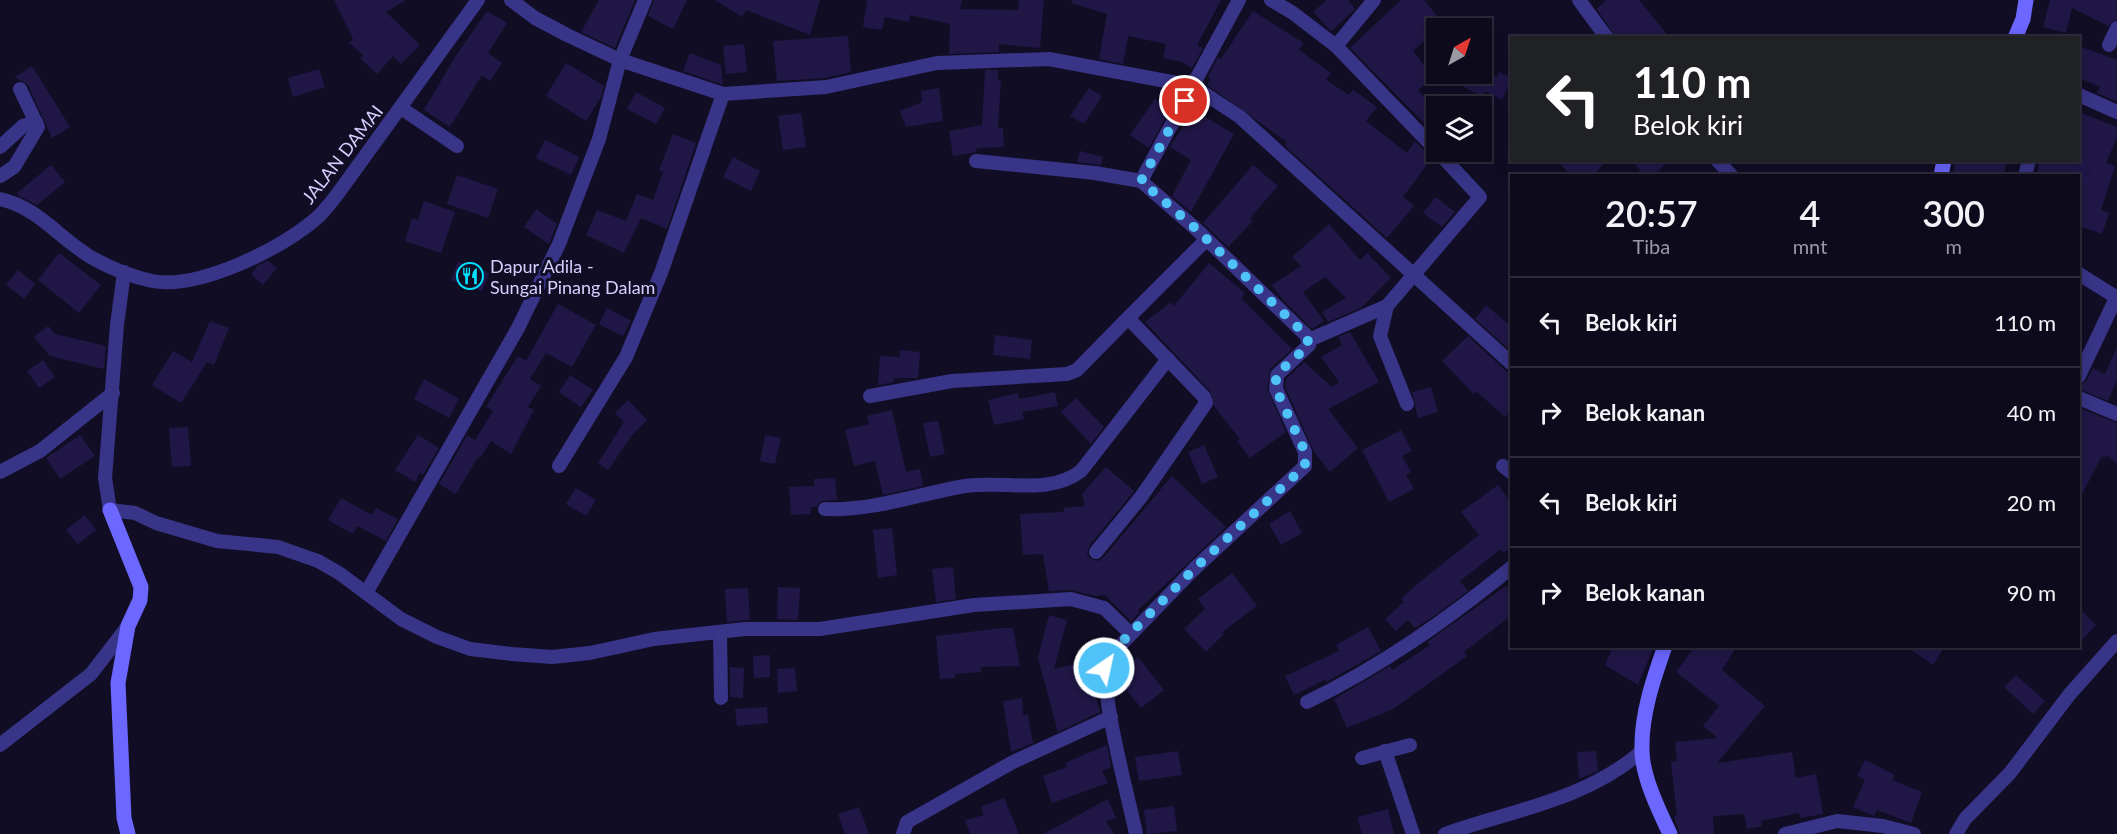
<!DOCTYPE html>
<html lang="id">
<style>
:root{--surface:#0d0a1c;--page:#1b1829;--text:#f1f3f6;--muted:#9a9aa3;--line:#2d2b3b}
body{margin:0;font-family:Lato,sans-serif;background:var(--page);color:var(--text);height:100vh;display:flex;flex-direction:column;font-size:22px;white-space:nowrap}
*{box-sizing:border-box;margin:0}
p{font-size:20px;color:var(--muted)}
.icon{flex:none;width:33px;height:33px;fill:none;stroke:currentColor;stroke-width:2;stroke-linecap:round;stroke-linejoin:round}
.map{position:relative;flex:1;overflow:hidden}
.panel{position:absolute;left:1510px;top:174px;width:570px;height:474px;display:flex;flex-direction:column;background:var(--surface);border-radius:0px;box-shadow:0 3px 15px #0003,0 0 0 2px var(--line)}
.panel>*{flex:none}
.banner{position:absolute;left:1510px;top:36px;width:570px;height:126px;border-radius:0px;box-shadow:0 3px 15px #0003,0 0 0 2px var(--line);background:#202124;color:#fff;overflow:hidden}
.needle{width:39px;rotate:39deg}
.fabs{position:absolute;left:1426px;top:18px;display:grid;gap:12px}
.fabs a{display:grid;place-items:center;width:66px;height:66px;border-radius:0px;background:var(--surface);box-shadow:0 3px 15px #0003,0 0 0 2px var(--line);font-size:30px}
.pin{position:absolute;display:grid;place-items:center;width:51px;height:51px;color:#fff;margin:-26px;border:3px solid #fff;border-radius:50%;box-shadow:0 2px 6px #0007}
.me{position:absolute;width:66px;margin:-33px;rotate:34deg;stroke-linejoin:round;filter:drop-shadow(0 0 4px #0008)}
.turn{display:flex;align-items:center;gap:21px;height:126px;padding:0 24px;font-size:27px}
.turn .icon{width:78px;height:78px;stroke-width:2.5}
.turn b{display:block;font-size:42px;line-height:51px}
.eta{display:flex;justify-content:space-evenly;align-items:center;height:102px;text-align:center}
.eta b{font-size:36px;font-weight:600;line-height:42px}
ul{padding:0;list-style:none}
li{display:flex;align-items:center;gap:18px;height:90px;padding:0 24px;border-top:2px solid var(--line)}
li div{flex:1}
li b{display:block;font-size:22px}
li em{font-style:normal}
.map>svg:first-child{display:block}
</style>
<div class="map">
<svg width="2117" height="834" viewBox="0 0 2117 834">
<rect width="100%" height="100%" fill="#110d25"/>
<!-- building -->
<g fill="#211747">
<path d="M334,0H406L386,12L420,45L401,64L393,56L377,74L360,58L363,55L349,43L353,39Z"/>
<path d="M599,0H635L615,48L581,32Z"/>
<path d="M654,0H687L673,29L648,16Z"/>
<path d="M715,0H820L810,35L746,10L742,17Z"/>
<path d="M867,0H962L960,9L1018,10L1019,0H1044L1040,48L999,44V52L949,54L950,24L910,15L909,22L885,17L882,30L863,27Z"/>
<path d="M1072,0H1221L1197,45L1203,48L1192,68L1181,62L1163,58L1166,44L1128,36L1123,64L1099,59L1107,14L1071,3Z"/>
<path d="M1327,0H1348L1355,9L1331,31L1313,12Z"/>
<path d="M1401,0H1424L1438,17L1423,29L1430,36L1413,51L1434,77L1418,90L1437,110V136L1350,48Z"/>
<path d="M1606,0H1639L1670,38H1616L1597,9Z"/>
<path d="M2050,0H2117V19L2108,26L2072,8L2066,33L2043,27Z"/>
<path d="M487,11L507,23L488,53L502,63L490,81L482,75L450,127L424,110L455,57Z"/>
<path d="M1253,11L1304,43L1299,50L1331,73L1326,80L1349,95L1353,90L1377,107L1366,121L1407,153L1415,141L1432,158L1403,197L1414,206L1387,238L1285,146L1287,142L1207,85L1211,79L1208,77L1218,57L1221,59Z"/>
<path d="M848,36L851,72L825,78L777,81L773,41Z"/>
<path d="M744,44L747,72L726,74L723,46Z"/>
<path d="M2079,46L2117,60V102L2097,93L2100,87L2079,78Z"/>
<path d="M690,53L721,65L723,85L683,71Z"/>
<path d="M566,63L604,86L601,97L586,121L546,96Z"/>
<path d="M32,66L70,127L52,138L28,85L15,77Z"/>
<path d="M319,69L325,87L293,97L288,78Z"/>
<path d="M985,70H998V80H1001L998,128H1003L1004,147L976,148L977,152L953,156L949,131L982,125Z"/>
<path d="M1499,72L1512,78L1502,100L1485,91L1482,96L1438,74H1490L1497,77Z"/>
<path d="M939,88L943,121L906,127L900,111L922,102L921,91Z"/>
<path d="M1089,88L1102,96L1084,124L1070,116Z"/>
<path d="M636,92L665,108L656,124L627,109Z"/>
<path d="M1155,99L1170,109L1149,148L1130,135Z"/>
<path d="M1193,110L1234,134L1191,212L1172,196L1191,160L1170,147Z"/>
<path d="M2079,112L2117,127V137L2106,163L2115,166L2101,210L2109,213L2102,234L2079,226V176H2036L2040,160H2079Z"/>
<path d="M801,113L806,147L783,150L778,116Z"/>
<path d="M673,134L696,143L667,229L641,218L624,253L586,235L597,210L626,221L637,194L653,200L663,172L659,170Z"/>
<path d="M545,140L579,157L571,175L536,158Z"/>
<path d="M1080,151L1103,157L1101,165L1077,162Z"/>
<path d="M733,157L760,171L751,191L723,177Z"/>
<path d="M1556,160H1607L1593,176H1572Z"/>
<path d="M1632,160H1671L1652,176H1644Z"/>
<path d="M1956,160H2009L2002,176H1952Z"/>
<path d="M51,165L65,182L37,205L19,196L17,193Z"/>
<path d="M1253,165L1278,186L1250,218L1253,221L1228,247L1203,223Z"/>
<path d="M457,175L498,189L488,218L447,204Z"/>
<path d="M1436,197L1455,212L1442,227L1423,213Z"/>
<path d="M424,201L455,212L441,253L405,241L412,218L418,220Z"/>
<path d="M536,209L557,224L549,244L524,227Z"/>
<path d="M1329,224L1360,260L1367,253L1391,278L1361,308L1328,322L1322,312L1346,298L1325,277L1303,292L1324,321L1312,329L1282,299L1272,285L1301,266L1292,257Z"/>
<path d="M59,253L101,285L79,313L38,280Z"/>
<path d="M268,261L277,268L263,285L251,274L258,265Z"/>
<path d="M458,262L489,273L482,291L451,280Z"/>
<path d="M1209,263L1245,293L1241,298L1292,349L1270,369L1267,388L1286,432L1250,458L1237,441L1240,439L1214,406L1210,391L1145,322L1171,302L1174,306Z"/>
<path d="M18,270L35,284L24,299L6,285Z"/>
<path d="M558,304L596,325L572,367L546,353L530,379L541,386L528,407L534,410L511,454L491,441L480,458L478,457L456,494L439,484L467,435L475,440L493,411L486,407L497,389L518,356L526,361Z"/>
<path d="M1486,305L1512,327V352L1475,319Z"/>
<path d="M607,308L631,321L623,336L599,324Z"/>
<path d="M210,321L229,328L214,365L207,362L181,403L152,385L173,351L192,362Z"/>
<path d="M48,326L55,334L106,346L104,369L50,356L34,337Z"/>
<path d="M1350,332L1379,382L1328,409L1358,448L1330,472L1314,452L1285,387L1286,379L1304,362L1332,387L1339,382L1321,357L1342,345L1338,337Z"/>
<path d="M995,335L1032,340L1030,359L993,355Z"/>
<path d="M1468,336L1506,371L1512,373V409L1505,417L1476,391L1474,394L1442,361Z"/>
<path d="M2117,347V380L2108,401L2079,389V385L2087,380L2093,368L2105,374Z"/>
<path d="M900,350L920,352L918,378H894V382L878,385L880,356L900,357Z"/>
<path d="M43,360L55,377L39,388L27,371Z"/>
<path d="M570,375L593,390L581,407L559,392Z"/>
<path d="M424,379L459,399L449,418L414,399Z"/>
<path d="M1431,387L1438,412L1418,418L1412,392Z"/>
<path d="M1055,392L1058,406L1022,412L1024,419L994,425L988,400L1018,393L1019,399Z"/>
<path d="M1076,398L1104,427L1091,444L1061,412Z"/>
<path d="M628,400L647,420L633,434L608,470L598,463L624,422L615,413Z"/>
<path d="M2079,408L2117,423V464L2107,455L2104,458L2102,456L2079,500Z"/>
<path d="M892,410L906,472L920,469L923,486L883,495L875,461L854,466L845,430L869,424L867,416Z"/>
<path d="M938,421L945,454L930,457L923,423Z"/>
<path d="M188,427L191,466L172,467L169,428Z"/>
<path d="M1401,430L1412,451L1402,456L1411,472L1406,475L1414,489L1389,502L1362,450Z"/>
<path d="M80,435L95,456L60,479L46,458Z"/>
<path d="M418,435L439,448L423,475L420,473L415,482L395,470Z"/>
<path d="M765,435L781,438L775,464L760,461Z"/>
<path d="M1204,445L1218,477L1202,484L1188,452Z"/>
<path d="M1106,467L1134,491L1089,546L1087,555L1091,559L1099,561L1103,558L1172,476L1226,527L1138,610L1139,613L1131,621L1105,595L1095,596L1071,590L1049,591L1043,554L1023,555L1020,514L1064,512L1063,508L1085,506L1082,494Z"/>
<path d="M835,478L837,500L821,501L816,507H811V514L791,515L789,487L814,486V479Z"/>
<path d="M1498,485L1512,504V547L1504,553L1501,549L1460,581L1468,591L1434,616L1415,628L1408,620L1396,631L1385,619L1404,602L1401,599L1416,585L1479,535L1461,512Z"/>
<path d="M576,488L596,500L586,516L566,504Z"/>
<path d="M341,498L372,515L376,508L398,519L386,541L357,526L353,534L328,520Z"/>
<path d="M1290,511L1302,533L1281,545L1269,524Z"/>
<path d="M85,515L96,530L78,544L66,530Z"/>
<path d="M892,528L897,575L878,578L873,530Z"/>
<path d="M953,567L956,599L936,602L932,569Z"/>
<path d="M1232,573L1257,606L1222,632L1224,634L1206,652L1184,629L1205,609L1198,599Z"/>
<path d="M1506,586L1512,594V615L1464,652L1467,656L1393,709L1347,728L1334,699L1390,666L1392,670L1430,645L1427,642Z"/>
<path d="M778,587L800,588L798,620L777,619Z"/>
<path d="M748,588L750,620L727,622L725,589Z"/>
<path d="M2079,608L2096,625L2079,643Z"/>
<path d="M1049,615L1067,620L1054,669L1086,661L1100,712L1058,732L1038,658Z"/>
<path d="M1368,627L1381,651L1326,682L1325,680L1294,695L1285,676L1339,651L1336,645Z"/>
<path d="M1002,628H1013L1020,666L981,667V672L955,674V678L940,679L936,636Z"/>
<path d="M1613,646H1654L1638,685L1605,665Z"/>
<path d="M1695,646H1737L1722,670L1765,706L1717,763L1792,752L1796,778L1816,774L1823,814L1800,818L1799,813L1761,821L1762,826L1747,829L1744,814L1713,816L1714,834H1680L1675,821L1674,816H1677L1671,762L1677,761L1675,742L1718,738L1703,726L1719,706L1676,672Z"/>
<path d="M1906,646H1945L1933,665Z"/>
<path d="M770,655V677L754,678L753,656Z"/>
<path d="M1138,657L1164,690L1141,708L1115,675Z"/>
<path d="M730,667L744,668L743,698L730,697Z"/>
<path d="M795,668L797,691L778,693L777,669Z"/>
<path d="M2016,675L2045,701L2033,714L2004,687Z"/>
<path d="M1022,698L1023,715H1028L1033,743L1011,752L1003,701Z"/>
<path d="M767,707L768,723L737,726L735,709Z"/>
<path d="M1107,745L1111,767L1102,771L1108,783L1052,803L1043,776L1067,767L1065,763Z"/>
<path d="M1178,751L1182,775L1139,781L1135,757Z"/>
<path d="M1596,751L1598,771L1579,779L1577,752Z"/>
<path d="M1865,760L1895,775L1892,780L1922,792L1911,823L1877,810L1874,816L1853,807L1865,780L1857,776Z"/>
<path d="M1004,798L1019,834H970L965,820L984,815L981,807Z"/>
<path d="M1108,799L1116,818L1106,821L1114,834H1043Z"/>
<path d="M1174,806L1177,831L1147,834L1144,810Z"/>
<path d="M859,807L869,834H845L838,814Z"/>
<path d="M1388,809L1394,834H1362L1357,817Z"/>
</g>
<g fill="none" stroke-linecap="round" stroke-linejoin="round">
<!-- street -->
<g stroke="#383487" stroke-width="14">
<path d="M511,0L535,18L567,35L620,60L723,94L826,87L937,63L1049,59L1193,86L1240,117L1512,364"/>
<path d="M1271,0L1293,13L1336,46L1374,0"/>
<path d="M1579,0L1607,38"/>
<path d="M2109,45L2117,28"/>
<path d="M1336,46L1437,151"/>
<path d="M2079,95L2117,112"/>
<path d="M401,108L457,146"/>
<path d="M0,147L23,126L36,122"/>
<path d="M1717,160L1732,176"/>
<path d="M976,161L1095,173L1141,181"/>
<path d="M0,176L14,167L38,127L20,89"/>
<path d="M2025,176L2029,160"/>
<path d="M0,199C39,207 62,242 96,260C113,269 133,277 152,281C199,290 284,248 319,216C326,209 333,200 339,192L478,0"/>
<path d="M124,272L117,325L105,478L110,510L135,513L156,523L217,541L278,547L318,561L339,573L401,619L437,637L470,649L512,654L552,657L590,653L654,639L745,629H820L974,605L1071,599L1104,608L1131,634"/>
<path d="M2079,274L2116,297"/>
<path d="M1387,306L1380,336L1407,404"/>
<path d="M1309,340L1387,306L1480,197L1438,152"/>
<path d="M2079,376L2117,296"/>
<path d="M870,396L952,381L1067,374L1077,370L1128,318"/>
<path d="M2079,398L2117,414"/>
<path d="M559,466L626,357L661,273L723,94"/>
<path d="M1503,466L1512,473"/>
<path d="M0,472L40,451L113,393"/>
<path d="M825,509C874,511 918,494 965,486C1005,480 1048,496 1081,471L1168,359"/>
<path d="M1096,552L1141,497L1206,403L1204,397L1128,318L1206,240"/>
<path d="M366,593L518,328L559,244L599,139L620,60L645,0"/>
<path d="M720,632L721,698"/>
<path d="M1307,702C1382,666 1448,619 1512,567"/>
<path d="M0,745L91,674L128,626"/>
<path d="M1385,751L1413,834"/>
<path d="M1362,758L1410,745"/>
<path d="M903,834L907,822L1013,762L1111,717"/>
<path d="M1136,834C1129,799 1098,687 1107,659L1194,569L1305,466V452L1276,389L1277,375L1309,345L1306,335L1195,228L1141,181L1239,0"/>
<path d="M1445,834C1513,810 1585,800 1641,752"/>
<path d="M1785,834L1837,821L1883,826L1914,834"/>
<path d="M1956,834L1965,819L2010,773L2069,695L2117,641"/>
</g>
<!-- secondary -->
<g stroke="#6c67ff" stroke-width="15">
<path d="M2015,38L2023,19L2026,0"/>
<path d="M1941,176L1944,160"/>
<path d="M110,510L141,587L140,600L128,626L118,683L124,818L128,834"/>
<path d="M1665,646C1653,680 1641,715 1642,750C1642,776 1659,811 1670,834"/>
</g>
</g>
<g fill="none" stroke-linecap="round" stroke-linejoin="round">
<!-- route -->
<path stroke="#4fc3f7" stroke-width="10" stroke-dasharray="0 18" d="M1104,668L1116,648L1194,569L1305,466V452L1276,389V375L1309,345L1306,335L1195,228L1141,181L1185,101"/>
</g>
<!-- icons -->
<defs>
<symbol id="restaurant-ring" viewBox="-11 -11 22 22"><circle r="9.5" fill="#110d25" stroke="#00e1fb" stroke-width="1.5"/><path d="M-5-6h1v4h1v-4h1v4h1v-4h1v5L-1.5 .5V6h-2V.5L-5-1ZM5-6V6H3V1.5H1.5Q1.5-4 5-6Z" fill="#00e1fb"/></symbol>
</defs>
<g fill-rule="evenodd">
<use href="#restaurant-ring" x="455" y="261" width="30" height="30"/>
</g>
<g text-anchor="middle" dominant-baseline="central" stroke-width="6" stroke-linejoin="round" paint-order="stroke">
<!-- street labels -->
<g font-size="18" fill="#d6d0ff" stroke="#110d25">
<text transform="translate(342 154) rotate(-52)">JALAN DAMAI</text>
</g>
<!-- poi labels -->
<g font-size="18" fill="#d6d0ff" stroke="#110d25" text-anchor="start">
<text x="490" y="266">Dapur Adila -<tspan x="490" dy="21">Sungai Pinang Dalam</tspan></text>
</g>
</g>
</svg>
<div class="fabs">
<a><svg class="needle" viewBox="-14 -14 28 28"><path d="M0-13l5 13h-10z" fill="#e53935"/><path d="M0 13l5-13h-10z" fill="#9a9aa3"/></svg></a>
<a><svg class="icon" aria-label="layers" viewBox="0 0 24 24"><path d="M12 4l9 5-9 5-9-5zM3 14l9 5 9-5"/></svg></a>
</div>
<div class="pin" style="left:1185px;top:101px;background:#d93025"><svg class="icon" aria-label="arrive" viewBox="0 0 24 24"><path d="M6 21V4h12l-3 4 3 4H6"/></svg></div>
<svg class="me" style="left:1104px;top:668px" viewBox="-20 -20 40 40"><circle r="17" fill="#4fc3f7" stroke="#fff" stroke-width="3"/><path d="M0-11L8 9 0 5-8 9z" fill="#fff"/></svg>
<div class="banner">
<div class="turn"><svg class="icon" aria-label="left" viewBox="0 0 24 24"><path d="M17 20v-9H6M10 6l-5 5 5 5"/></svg><div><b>110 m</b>Belok kiri</div></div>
</div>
<section class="panel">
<div class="eta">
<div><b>20:57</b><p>Tiba</p></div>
<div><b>4</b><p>mnt</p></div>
<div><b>300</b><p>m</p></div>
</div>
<ul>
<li><svg class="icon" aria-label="left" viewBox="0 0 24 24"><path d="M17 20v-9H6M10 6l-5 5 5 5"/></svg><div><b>Belok kiri</b></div><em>110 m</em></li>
<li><svg class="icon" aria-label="right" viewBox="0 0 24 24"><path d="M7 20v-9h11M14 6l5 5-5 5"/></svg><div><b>Belok kanan</b></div><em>40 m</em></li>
<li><svg class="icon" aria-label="left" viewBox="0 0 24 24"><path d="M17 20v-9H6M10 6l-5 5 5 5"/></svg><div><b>Belok kiri</b></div><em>20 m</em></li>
<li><svg class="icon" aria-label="right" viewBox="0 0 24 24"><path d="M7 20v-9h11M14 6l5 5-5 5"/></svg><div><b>Belok kanan</b></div><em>90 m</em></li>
</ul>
</section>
</div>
